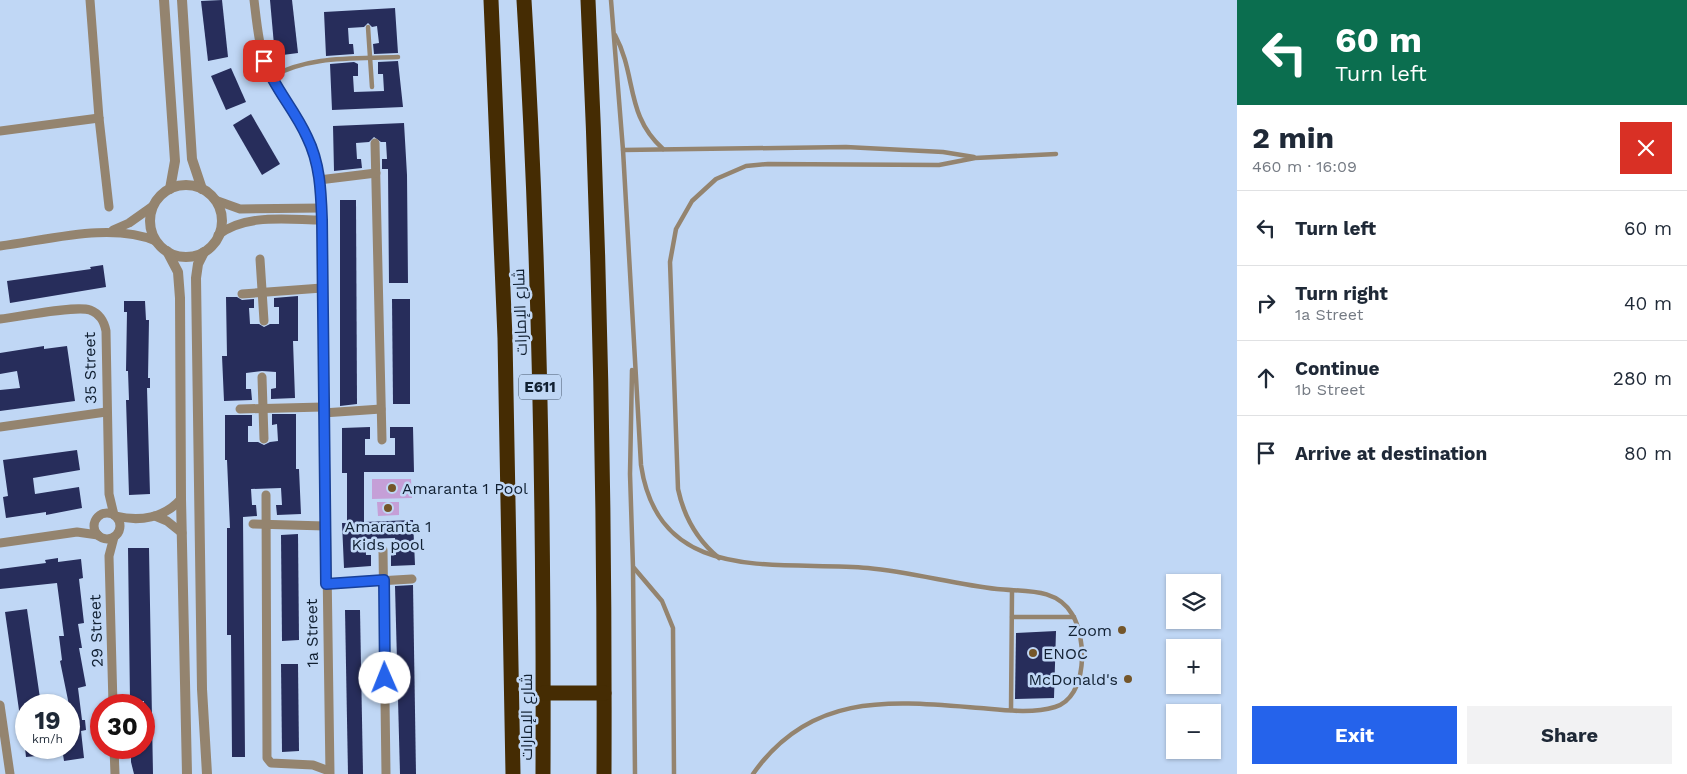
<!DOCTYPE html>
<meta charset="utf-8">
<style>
:root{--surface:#fff;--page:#f2f2f3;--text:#1f2937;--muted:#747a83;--line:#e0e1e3;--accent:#2563eb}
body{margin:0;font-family:"Work Sans",Cairo,sans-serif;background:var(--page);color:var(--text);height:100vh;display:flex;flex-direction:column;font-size:19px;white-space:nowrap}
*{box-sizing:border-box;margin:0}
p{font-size:16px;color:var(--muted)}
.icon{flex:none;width:28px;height:28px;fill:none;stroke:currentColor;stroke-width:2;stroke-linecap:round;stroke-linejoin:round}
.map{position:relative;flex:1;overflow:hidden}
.sheet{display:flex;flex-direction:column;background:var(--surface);width:450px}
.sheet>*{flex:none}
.guide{background:#0b6e4f;color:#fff;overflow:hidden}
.fabs{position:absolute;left:1166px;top:574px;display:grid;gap:10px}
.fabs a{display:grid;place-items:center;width:55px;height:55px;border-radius:0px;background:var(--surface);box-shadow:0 1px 4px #0004;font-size:25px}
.speed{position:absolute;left:15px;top:694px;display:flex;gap:10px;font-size:25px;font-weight:700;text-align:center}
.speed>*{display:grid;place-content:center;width:65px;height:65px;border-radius:50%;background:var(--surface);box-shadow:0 1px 4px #0004;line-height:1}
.speed small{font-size:12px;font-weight:400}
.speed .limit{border:8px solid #d22;background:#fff;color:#111}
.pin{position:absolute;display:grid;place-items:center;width:42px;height:42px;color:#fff;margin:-21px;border-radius:10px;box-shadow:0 2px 8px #0006}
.me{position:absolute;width:55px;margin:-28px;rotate:359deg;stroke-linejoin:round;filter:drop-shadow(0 0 4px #0008)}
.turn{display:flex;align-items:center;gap:18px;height:105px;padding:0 15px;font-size:22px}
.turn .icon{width:65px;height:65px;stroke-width:2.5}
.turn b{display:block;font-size:35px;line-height:42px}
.round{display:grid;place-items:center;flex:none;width:52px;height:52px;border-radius:0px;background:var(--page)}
.summary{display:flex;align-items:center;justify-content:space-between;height:85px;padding:0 15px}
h1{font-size:30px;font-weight:700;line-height:38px}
.cta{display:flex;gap:10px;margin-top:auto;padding:10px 15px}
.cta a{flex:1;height:58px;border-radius:0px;background:var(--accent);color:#fff;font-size:20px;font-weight:700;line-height:58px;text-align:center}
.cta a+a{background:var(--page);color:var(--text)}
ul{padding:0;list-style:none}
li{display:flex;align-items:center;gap:15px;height:75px;padding:0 15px;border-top:1px solid var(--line)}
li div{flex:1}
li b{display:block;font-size:19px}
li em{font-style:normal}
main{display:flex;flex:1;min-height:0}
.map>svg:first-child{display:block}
</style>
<main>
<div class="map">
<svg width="1237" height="774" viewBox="0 0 1237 774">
<rect width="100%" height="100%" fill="#c0d7f5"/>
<!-- water -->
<g fill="#c59fd7">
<path d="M372,479H411L412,498L372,499Z"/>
<path d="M377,502H399V515L378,516Z"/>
</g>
<!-- building -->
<g fill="#272d5b">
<path d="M222,0L228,57L208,61L201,1Z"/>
<path d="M270,0H292L298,53L275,56Z"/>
<path d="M395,8L398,53L374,54L373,44L379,43L377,26L372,27L368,23L364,27L348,28L349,44H353L354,54L326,56L324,12Z"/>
<path d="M398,61L403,107L332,110L330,64L354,62L358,64V76H353L354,92L384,91L383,74H378V62Z"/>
<path d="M231,68L246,102L226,110L211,76Z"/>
<path d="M251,114L280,164L262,175L233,125Z"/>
<path d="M404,123L407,175L408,283H389L388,169H382V159H387L386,142H381L374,137L369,142L356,143L357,159H361L362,168L334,171L333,126Z"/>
<path d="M340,200H356L357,404L340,406Z"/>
<path d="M103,265L106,287L10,303L7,281L91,269L90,267Z"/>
<path d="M298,296V341H293L295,398L271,399V389L276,388V372L262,371L246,373V389H251L252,400L224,401L222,356H227L226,297H237L242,300L254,299V308H249L250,324H259L264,327L270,324H279V307H274V298Z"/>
<path d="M392,299H410V404H393Z"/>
<path d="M124,301H145L146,320H149L148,378H150V388H147L150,494L129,495L126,400H129L128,371H126L127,312H124Z"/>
<path d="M44,346V349L67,346L75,401L0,411V390L20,388L17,371L0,374V353Z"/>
<path d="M272,414H296V469H299L301,514L277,515L276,505H282L281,488L251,489L252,505H256L257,516L243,517L245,757H232L231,635H227V528H230L227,460H225V415H252V426H248V442H258L264,445L270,442L278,441L277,424L272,425Z"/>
<path d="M370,427V439H365V455H395V438H390V427H413L414,472H364V522L413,520L415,565L391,566V555H396L395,538L365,539L366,555H371V566L344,568L342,523H347V473H342V428Z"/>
<path d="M77,450L80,470L33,478L35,494L79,487L82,508L46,515V512L6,518L3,497L8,496L3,460Z"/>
<path d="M298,534L299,640L282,641L281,535Z"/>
<path d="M128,548H149L153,774H134L131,762V752L144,751V701H130Z"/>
<path d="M58,558V562L81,559L83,578L79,579L84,623L78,624L82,648H79L86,686L78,688L82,720H85L86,730L81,731L84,758L64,761L62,748H69V705L60,661L62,660L59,636H64L57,583L0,589V569L46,563L45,560Z"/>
<path d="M413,585L416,774H400L395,586Z"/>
<path d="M27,609L41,705H26V723L21,724L5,612Z"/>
<path d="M345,610H360L363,774H348Z"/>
<path d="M1056,631L1054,698L1015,699L1016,633Z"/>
<path d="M281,664H298L299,751L282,752Z"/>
<path d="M25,748H46L47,755L26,757Z"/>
</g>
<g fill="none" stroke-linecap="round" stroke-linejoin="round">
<!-- service -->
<g stroke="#94846f" stroke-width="4.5">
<path d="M611,0L623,150L641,465C659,587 778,560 868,568C911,572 954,584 997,589C1024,592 1056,587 1072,614C1087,638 1088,697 1055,707C1032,714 1003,710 980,708C892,701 811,691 753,774"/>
<path d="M368,27L372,87"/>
<path d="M615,35C637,76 625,115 663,149"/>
<path d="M271,77C309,55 356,59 398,57"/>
<path d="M623,150L846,147L943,152L974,157"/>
<path d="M632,370L630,474L633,567L635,774"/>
<path d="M719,558C697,540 684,517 678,489L670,262L676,229L692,201L716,179L746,166L768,164L939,165L975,158L1056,154"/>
<path d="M634,568L662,601L673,628L674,774"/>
<path d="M1012,617H1074"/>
<path d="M1011,710L1012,591"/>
</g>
<!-- minor -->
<g stroke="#94846f" stroke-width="9">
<path d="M90,0L99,118L109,207"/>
<path d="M254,0C257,25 259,48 268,71C277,93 293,110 304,130C319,158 321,189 322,220L330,774"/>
<path d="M0,131L99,118"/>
<path d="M375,143L382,440"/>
<path d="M319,180L376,173"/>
<path d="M215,200L240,209L322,208"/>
<path d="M113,230L129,223L153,206"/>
<path d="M218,235C246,213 289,220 322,220"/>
<path d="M0,246C48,240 111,222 156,241"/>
<path d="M260,259L264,321"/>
<path d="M242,294L322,288"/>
<path d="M0,319C19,317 75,305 90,310C100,314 104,321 106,331L109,494L114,515"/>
<path d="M262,377L264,439"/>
<path d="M240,409L323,407"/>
<path d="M323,413L381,409"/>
<path d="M0,427L106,412"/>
<path d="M266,495L267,758L271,763L313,765L329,771"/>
<circle cx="107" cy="526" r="13"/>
<path d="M116,516C139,522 165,518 181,499"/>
<path d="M155,516L167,521L182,533"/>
<path d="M253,524L325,526"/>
<path d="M0,543L77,532L98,535"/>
<path d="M383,550L386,774"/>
<path d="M327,584L412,579"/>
<path d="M0,705L10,774"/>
<path d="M113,705L109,556L114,537"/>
<path d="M114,748L115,774"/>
</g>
<!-- tertiary -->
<g stroke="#94846f" stroke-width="10">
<path d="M164,0L175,161L170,189"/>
<path d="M182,0L192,159L202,189"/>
<circle cx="186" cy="221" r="36"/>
<path d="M167,251L178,272L180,298L181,499L187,774"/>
<path d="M204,252L198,264L196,278L202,689L207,774"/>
</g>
<!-- motorway -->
<g stroke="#452c03" stroke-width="15">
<path d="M491,0L505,338L513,774"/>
<path d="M524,0C540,258 544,516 543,774"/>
<path d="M588,0C600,258 605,516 604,774"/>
<path d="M544,693H604"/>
</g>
</g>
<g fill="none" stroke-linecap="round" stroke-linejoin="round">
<defs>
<path id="route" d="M264,61C275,89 295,110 307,137C320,163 321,191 322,220L326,584L384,580L385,678"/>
</defs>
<!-- route casing -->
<use href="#route" stroke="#184099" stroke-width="12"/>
<!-- route -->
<use href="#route" stroke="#2563eb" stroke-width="9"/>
</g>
<!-- markers -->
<g fill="#74562a" stroke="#c0d7f5" stroke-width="2">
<circle cx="392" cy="488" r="5"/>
<circle cx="388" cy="508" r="5"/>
<circle cx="1122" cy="630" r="5"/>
<circle cx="1033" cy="653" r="5"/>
<circle cx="1128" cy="679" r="5"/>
</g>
<g text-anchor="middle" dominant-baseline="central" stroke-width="5" stroke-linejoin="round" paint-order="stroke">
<!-- shield labels -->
<rect fill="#c0d7f5" stroke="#46576c" stroke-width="1" x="519" y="374.5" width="42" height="25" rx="4"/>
<g font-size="15" font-weight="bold" fill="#112032">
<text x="540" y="387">E611</text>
</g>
<!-- street labels -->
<g font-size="16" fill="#112032" stroke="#c0d7f5">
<text transform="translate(520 312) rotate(-92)">شارع الإمارات</text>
<text transform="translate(90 368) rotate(-91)">35 Street</text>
<text transform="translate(96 631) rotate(-92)">29 Street</text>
<text transform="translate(312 633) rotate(-91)">1a Street</text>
<text transform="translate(526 717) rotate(-90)">شارع الإمارات</text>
</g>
<!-- poi labels -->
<g font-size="16" fill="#112032" stroke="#c0d7f5" text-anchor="start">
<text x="402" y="488">Amaranta 1 Pool</text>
<text x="388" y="526" text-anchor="middle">Amaranta 1<tspan x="388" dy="18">Kids pool</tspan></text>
<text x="1112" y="630" text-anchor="end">Zoom</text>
<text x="1043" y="653">ENOC</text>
<text x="1118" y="679" text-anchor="end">McDonald's</text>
</g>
</g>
</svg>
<div class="fabs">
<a><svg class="icon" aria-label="layers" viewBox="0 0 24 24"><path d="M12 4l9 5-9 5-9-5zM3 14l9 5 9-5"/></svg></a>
<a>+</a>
<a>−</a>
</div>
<div class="speed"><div>19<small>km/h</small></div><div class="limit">30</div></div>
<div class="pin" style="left:264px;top:61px;background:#d93025"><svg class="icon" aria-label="arrive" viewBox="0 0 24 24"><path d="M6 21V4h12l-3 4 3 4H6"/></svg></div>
<svg class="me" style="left:385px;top:678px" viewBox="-20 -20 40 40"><circle r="19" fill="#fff"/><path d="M0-13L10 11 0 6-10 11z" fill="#2563eb"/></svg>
</div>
<section class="sheet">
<div class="guide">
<div class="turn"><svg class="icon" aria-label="left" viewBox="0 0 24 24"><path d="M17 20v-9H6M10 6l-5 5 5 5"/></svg><div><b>60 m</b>Turn left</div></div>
</div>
<div class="summary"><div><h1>2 min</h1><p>460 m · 16:09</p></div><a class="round" style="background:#d93025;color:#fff"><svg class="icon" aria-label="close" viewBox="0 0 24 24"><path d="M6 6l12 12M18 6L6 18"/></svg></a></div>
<ul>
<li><svg class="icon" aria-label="left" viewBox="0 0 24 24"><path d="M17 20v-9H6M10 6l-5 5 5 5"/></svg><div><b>Turn left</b></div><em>60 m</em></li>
<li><svg class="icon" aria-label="right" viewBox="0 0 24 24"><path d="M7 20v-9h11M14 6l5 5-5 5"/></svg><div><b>Turn right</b><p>1a Street</p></div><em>40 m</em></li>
<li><svg class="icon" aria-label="ahead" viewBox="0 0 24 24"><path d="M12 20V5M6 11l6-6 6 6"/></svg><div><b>Continue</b><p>1b Street</p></div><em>280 m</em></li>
<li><svg class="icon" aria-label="arrive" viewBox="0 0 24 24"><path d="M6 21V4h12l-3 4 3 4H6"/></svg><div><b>Arrive at destination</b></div><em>80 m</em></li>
</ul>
<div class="cta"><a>Exit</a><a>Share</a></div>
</section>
</main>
